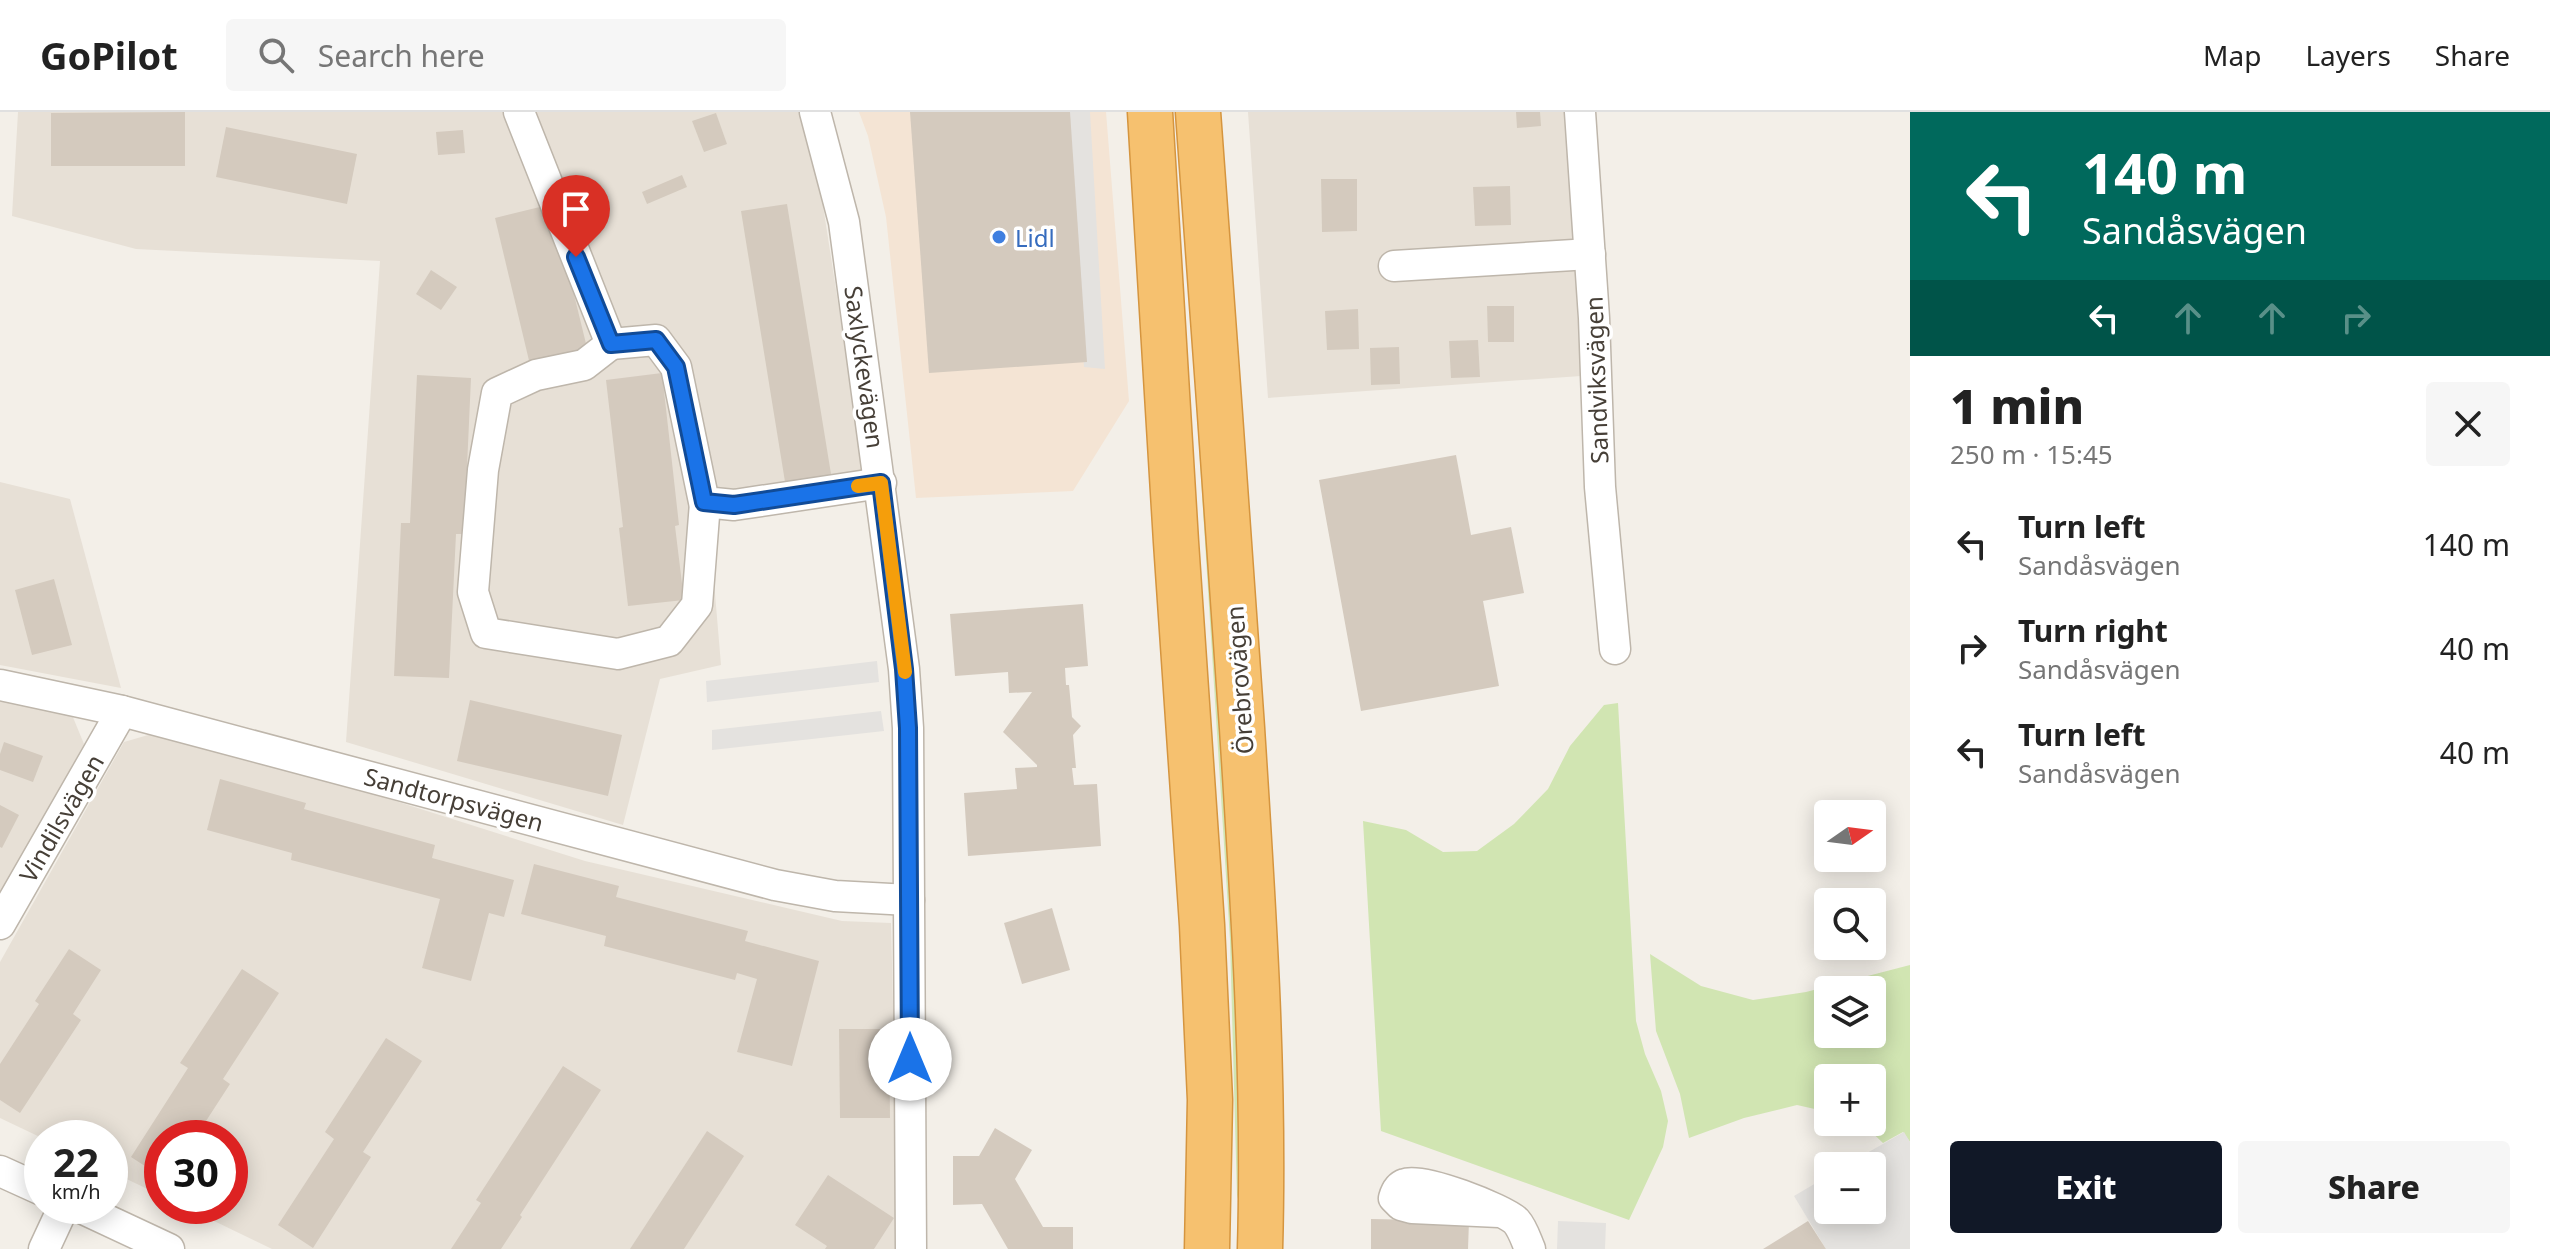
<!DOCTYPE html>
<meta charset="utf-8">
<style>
:root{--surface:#fff;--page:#f6f6f6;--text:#222;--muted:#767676;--line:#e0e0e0;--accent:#111827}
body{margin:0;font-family:"Noto Sans",sans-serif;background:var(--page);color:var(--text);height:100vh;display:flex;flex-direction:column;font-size:30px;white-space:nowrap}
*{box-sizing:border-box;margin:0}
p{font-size:26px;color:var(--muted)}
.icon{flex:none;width:44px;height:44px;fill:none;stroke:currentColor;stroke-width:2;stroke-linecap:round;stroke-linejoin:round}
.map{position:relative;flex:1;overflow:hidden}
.panel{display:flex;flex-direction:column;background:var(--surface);width:640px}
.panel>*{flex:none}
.hud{background:#00695c;color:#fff;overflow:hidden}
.needle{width:52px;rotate:76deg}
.tools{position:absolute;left:1814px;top:688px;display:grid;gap:16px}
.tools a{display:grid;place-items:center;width:72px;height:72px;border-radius:8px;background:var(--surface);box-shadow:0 4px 20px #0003;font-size:40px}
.speed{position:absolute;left:24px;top:1008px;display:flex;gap:16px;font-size:40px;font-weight:700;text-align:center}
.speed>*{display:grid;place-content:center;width:104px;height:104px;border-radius:50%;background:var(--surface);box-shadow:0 4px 20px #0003;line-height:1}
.speed small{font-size:20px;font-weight:400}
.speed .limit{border:12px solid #d22;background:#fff;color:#111}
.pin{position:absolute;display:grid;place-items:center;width:68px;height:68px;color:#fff;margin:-82px -34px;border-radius:50% 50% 50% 0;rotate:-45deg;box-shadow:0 0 8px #0007}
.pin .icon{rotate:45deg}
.me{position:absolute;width:88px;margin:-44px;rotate:0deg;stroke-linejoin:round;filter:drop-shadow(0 0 6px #0008)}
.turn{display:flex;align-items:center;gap:28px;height:168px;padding:0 40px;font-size:36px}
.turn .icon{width:104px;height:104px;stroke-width:2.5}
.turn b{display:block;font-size:56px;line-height:68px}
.lanes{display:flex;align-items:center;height:76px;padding:0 40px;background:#0003;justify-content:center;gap:40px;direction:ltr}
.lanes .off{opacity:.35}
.round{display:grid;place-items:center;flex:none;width:84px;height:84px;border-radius:8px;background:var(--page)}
.summary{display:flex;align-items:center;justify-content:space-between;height:136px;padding:0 40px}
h1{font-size:48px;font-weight:800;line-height:60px}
.primary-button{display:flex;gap:16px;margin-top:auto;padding:16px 40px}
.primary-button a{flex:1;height:92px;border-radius:8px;background:var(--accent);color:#fff;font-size:32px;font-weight:800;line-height:92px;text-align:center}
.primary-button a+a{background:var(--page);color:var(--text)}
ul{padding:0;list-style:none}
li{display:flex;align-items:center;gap:24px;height:104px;padding:0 40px}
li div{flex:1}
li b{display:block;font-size:30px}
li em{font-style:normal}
header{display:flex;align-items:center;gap:48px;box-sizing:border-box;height:112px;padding:0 40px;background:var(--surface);border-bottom:2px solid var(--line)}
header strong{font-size:38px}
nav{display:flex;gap:44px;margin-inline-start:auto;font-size:28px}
.search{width:560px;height:72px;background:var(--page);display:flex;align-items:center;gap:20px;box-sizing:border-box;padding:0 28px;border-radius:8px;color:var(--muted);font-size:30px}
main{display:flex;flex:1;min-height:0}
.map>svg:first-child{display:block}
</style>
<header>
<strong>GoPilot</strong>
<div class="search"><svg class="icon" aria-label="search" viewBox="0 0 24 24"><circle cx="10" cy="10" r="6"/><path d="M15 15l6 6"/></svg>Search here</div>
<nav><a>Map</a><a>Layers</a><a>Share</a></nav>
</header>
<main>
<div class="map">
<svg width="1910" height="1137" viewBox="0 0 1910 1137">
<rect width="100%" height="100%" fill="#f3efe8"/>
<!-- residential -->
<g fill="#e7e0d6">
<path d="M18,0H801L815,42L868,384L709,410L721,553L660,567L623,713L346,630L380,149L136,137L12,104Z"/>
<path d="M1248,0H1566L1581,264L1268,286Z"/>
<path d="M0,370L70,387L121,576L0,553Z"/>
<path d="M0,584L72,603L84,632L0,785Z"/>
<path d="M155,621L269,649L585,749L842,809L891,811L899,1137H272L183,1094H230V1026H162V1084L110,1059V1026H42L0,1006V850L124,630Z"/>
</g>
<!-- commercial -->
<path fill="#f4e4d4" d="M859,0H1106L1129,289L1073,379L916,386L886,105L868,24Z"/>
<!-- green -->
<g fill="#d1e5b2" fill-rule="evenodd">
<path d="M1178,0L1233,648L1245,1117L1237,1083L1230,828Z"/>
<path d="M1618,591L1636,909L1645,942L1661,979L1668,1009L1663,1035L1629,1108L1381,1019L1363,709L1406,718L1443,740L1477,739L1514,712L1548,677L1570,634L1604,593Z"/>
<path d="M1650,842L1701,874L1753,888L1806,880L1910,853V1030L1903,1020L1883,1031L1861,1010H1872V966H1828V1000L1797,993L1744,1006L1689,1026L1680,982L1656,919ZM1828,878H1872V922H1828Z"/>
</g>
<!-- parking -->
<g fill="#e4e2df">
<path d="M1064,0H1090L1105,257L1084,255Z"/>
<path d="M877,549L879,570L707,590L706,569Z"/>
<path d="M881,599L884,619L712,638V618Z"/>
<path d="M1904,1020L1910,1030V1137H1826L1794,1084L1828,1064V1098H1872V1054H1844Z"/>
<path d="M1558,1109L1606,1111L1605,1137H1557Z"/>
</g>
<!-- building -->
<g fill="#d4cabe">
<path d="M185,0V54H51V1Z"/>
<path d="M910,0H1070L1087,250L929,261Z"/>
<path d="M1516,0H1540L1541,14L1517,16Z"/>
<path d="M716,1L727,32L704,40L692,9Z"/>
<path d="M226,15L357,42L347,92L216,65Z"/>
<path d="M463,18L465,41L438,43L436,20Z"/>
<path d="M682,63L687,75L647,92L642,80Z"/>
<path d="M1321,67H1357V119L1322,120Z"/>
<path d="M1510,74L1511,113L1475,114L1473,75Z"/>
<path d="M552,92L589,244L531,257L495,106Z"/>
<path d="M787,92L832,368L786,376L741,99Z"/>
<path d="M431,158L457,175L441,198L416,182Z"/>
<path d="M1487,194H1514V230H1488Z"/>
<path d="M1358,197L1359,237L1327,238L1325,199Z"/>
<path d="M1478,228L1480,265L1451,266L1449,229Z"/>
<path d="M1399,235L1400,272L1371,273L1370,236Z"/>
<path d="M662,261L679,413L675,414L684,488L628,494L619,416L623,415L606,268Z"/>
<path d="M417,263L471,266L464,422H456L449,566L394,564L401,411H410Z"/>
<path d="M1456,343L1471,423L1511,415L1524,481L1483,489L1499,574L1361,599L1319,368Z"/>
<path d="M54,467L72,533L32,543L15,478Z"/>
<path d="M1083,492L1088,554L1065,556L1066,573H1069L1072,605L1081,614L1073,623L1076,656H1072L1074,673L1097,672L1101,734L968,744L964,681L1017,677L1015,656L1037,655V653L1003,620L1032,580L1009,581L1008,560L955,564L950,502Z"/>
<path d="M470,588L622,623L608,684L457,649Z"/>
<path d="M4,630L43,644L33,670L0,658V642Z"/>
<path d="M220,667L306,691L304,697L435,733L432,746L514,768L504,805L489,801L471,869L422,856L440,787L291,748L292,741L207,718Z"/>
<path d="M0,693L19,703L2,736L0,735Z"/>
<path d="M534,752L619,774L616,785L748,819L745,829L819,849L792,954L737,940L757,867L737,861L735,868L604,834L606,824L521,802Z"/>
<path d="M1052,796L1070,858L1022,872L1004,811Z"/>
<path d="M69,837L101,858L73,902L81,908L20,1001L0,988V952L39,892L35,889Z"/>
<path d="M242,857L279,881L223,967L230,972L195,1026H162V1065L131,1045L188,956L180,951Z"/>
<path d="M839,917H889L890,1006H840Z"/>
<path d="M386,926L422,949L363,1040L371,1045L313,1136L278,1113L334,1027L325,1020Z"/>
<path d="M563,954L601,978L520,1103L522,1105L501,1137H451L481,1091L476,1088Z"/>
<path d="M995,1016L1032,1038L1015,1067L1043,1115H1073V1137H1008L982,1092L953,1093V1044H979Z"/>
<path d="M707,1019L744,1044L684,1137H630Z"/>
<path d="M828,1063L894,1106L874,1137H825L827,1134L795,1113Z"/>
<path d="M1371,1107L1469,1109L1468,1137H1371Z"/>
<path d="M1808,1109L1826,1137H1763Z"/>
</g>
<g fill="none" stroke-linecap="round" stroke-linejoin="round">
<defs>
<g id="minor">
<path d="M519,0L611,232L656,228L676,255L704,390L734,393L881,371"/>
<path d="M815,0L844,110L904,557L908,616L911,1137"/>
<path d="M1580,0L1594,206L1600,375L1615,537"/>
<path d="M1394,154L1590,142"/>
<path d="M611,232L584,253L536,263L497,281L483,358L473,480L486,521L618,542L669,529L697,493L705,391"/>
<path d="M0,573L122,599L775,773L835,784L909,788"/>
<path d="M0,812L122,599"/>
<path d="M0,1059L42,1078"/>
<path d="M77,1094L169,1137"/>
<path d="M1499,1100L1412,1096L1401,1093L1394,1086C1396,1079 1399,1074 1405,1072C1422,1065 1503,1097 1516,1109C1523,1117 1526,1128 1530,1137"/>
<path d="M44,1137L64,1094"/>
</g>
<g id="highway">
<path d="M1150,0L1176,430L1202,813L1210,988L1207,1137"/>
<path d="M1198,0C1213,205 1228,411 1242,616C1253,789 1265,964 1260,1137"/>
</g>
</defs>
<!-- minor casing -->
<use href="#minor" stroke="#beb6ab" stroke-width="33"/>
<!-- highway casing -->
<use href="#highway" stroke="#d5953f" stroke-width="47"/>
<!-- minor -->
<use href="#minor" stroke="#fff" stroke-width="30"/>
<!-- highway -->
<use href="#highway" stroke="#f6c16f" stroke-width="44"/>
</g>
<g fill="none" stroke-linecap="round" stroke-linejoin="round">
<defs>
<path id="route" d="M576,145L611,232L656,228L676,255L704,390L734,393L881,371L904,557L908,616L910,947"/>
</defs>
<!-- route casing -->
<use href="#route" stroke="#114b97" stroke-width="20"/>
<!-- route -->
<use href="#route" stroke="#1a73e8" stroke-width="14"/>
<!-- slow -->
<path stroke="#f59e0b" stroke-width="14" d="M858,374L881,371L905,560"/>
</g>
<!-- markers -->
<circle fill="#3f7fe0" stroke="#fff" stroke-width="3" cx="999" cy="125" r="8"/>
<g text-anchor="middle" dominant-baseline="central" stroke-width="7" stroke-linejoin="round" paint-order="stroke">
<!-- shop labels -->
<g font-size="24" fill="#366cbe" stroke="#fff" text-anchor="start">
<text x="1015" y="125">Lidl</text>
</g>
<!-- street labels -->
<g font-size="24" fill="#463f37" stroke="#fff">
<text transform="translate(865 255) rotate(82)">Saxlyckevägen</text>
<text transform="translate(1596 268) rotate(-92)">Sandviksvägen</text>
<text transform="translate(1239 568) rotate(-94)">Örebrovägen</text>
<text transform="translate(454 687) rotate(15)">Sandtorpsvägen</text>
<text transform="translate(61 706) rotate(-60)">Vindilsvägen</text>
</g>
</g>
</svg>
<div class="tools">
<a><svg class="needle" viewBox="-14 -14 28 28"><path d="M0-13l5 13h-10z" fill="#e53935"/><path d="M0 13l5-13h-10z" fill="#767676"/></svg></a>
<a><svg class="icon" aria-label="search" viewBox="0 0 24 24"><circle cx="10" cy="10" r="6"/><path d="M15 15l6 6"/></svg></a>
<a><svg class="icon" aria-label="layers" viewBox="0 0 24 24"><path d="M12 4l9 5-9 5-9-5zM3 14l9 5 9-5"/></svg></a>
<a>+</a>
<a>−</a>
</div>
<div class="speed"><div>22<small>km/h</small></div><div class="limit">30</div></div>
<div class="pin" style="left:576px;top:145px;background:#d93025"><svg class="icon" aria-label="arrive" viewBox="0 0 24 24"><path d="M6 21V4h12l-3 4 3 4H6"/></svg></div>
<svg class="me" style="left:910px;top:947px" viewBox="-20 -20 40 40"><circle r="19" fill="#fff"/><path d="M0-13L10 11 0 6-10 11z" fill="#1a73e8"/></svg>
</div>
<section class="panel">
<div class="hud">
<div class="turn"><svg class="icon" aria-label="left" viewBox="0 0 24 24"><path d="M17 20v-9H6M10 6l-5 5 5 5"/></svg><div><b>140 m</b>Sandåsvägen</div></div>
<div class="lanes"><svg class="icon" aria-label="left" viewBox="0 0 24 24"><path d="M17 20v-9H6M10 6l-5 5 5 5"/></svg><svg class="icon off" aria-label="ahead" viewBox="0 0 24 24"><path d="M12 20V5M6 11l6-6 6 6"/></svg><svg class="icon off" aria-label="ahead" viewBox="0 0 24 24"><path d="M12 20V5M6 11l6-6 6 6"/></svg><svg class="icon off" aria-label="right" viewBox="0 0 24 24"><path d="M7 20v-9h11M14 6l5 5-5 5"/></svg></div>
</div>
<div class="summary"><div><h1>1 min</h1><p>250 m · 15:45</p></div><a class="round"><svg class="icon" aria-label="close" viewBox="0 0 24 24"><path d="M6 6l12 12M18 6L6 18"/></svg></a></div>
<ul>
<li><svg class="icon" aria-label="left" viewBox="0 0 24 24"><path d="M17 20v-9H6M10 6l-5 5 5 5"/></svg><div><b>Turn left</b><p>Sandåsvägen</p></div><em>140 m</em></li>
<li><svg class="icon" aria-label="right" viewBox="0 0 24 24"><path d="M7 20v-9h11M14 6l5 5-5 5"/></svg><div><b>Turn right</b><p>Sandåsvägen</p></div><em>40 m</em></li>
<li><svg class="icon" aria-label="left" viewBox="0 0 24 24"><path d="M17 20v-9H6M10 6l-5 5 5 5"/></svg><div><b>Turn left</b><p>Sandåsvägen</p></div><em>40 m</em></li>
</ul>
<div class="primary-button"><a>Exit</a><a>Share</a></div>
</section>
</main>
